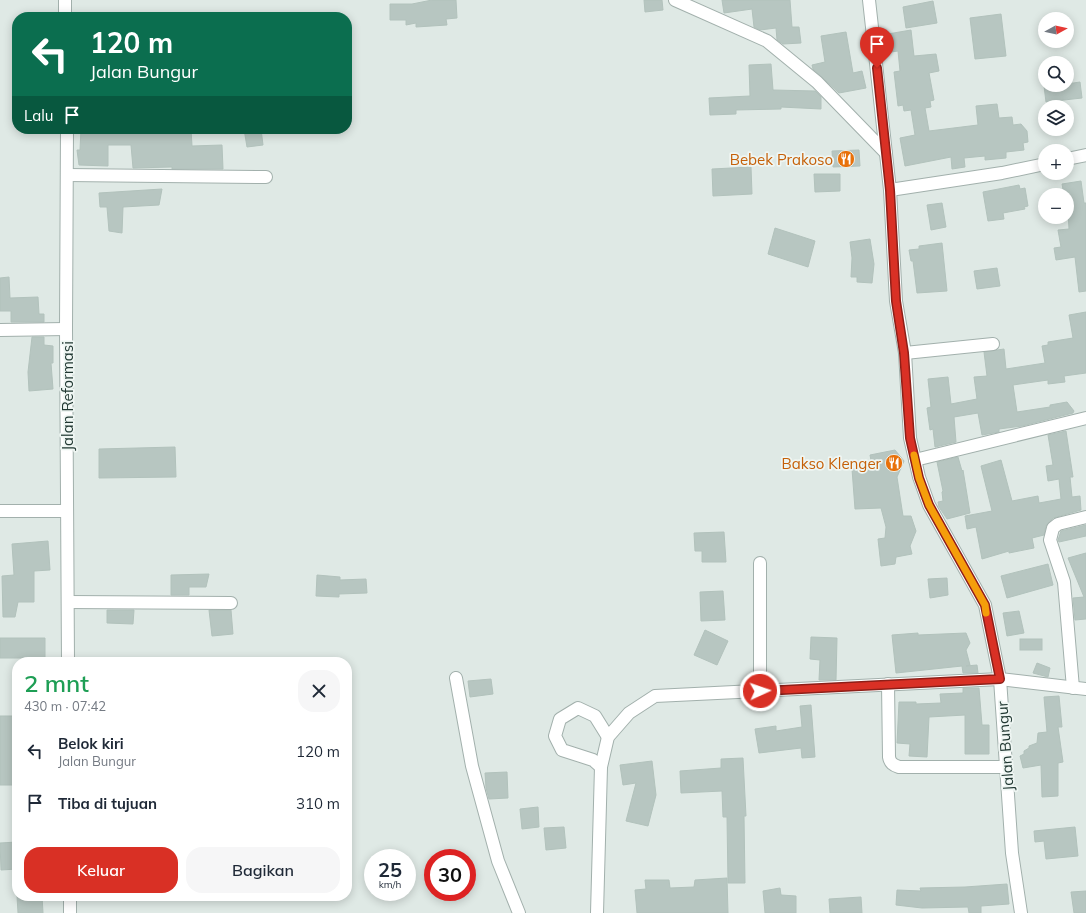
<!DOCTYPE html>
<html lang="id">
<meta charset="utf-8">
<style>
:root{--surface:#fff;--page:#f6f6f7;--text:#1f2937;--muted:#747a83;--accent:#d93025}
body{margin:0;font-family:Mulish,sans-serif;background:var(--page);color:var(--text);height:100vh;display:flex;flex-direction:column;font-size:15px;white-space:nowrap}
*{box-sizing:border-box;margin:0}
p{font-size:13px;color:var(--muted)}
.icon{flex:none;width:22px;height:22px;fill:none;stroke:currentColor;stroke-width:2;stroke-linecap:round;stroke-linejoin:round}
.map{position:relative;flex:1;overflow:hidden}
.sheet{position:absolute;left:12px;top:657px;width:340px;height:244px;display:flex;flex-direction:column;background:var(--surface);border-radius:16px;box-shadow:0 2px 10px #0003}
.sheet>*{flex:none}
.guide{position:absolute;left:12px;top:12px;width:340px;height:122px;border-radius:16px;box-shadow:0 2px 10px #0003;background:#0b6e4f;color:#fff;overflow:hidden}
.needle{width:26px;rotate:82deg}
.fabs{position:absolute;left:1038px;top:12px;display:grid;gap:8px}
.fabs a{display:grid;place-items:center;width:36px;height:36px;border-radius:50%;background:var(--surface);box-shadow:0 2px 10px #0003;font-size:20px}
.speed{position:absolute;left:364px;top:849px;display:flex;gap:8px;font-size:20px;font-weight:700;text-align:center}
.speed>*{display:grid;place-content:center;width:52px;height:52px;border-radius:50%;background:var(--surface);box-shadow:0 2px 10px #0003;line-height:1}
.speed small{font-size:10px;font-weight:400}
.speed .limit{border:6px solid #d22;background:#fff;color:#111}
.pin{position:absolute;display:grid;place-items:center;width:34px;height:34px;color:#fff;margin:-41px -17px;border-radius:50% 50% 50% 0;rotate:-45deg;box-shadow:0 0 4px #0007}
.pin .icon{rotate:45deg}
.me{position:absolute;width:44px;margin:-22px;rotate:87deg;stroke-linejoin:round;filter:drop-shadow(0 0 3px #0008)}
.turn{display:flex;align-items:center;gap:14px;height:84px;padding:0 12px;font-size:18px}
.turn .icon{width:52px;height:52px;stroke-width:2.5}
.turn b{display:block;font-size:28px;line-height:34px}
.then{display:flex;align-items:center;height:38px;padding:0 12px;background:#0003;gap:8px;font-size:15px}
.round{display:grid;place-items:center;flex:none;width:42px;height:42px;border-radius:16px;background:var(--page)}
.summary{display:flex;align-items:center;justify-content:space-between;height:68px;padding:0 12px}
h1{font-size:24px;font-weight:600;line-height:30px;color:#1e9e55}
.cta{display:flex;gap:8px;margin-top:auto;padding:8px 12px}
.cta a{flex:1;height:46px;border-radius:16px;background:var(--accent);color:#fff;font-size:16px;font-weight:600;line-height:46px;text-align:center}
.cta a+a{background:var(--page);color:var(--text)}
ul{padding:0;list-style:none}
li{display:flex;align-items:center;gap:12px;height:52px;padding:0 12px}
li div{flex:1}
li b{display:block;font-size:15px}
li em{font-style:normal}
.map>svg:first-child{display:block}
</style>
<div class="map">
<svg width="1086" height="913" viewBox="0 0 1086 913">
<rect width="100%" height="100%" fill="#dfe9e5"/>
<!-- building -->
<g fill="#b7c6c1" stroke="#b2c2bc">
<path d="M432,0H456L457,18L446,19L447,25L416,27V23L406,25V20H390V4H412Z"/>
<path d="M644,0H662L663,10L645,12Z"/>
<path d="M722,0H790L792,27H799L801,43L783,44L777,40L776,28L760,30L754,27L752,9L724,13Z"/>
<path d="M933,1L937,23L906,28L903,7Z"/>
<path d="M1001,14L1006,56L975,59L970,18Z"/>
<path d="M911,30L914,56L936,54L939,71L929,73L934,100L930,101L931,107L925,108L929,131L978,125L976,106L997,104L999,118L1012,117L1013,125L1021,124L1027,131L1028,142L1023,143L1024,150L1006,152V158L985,160V156L964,158L965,167L952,169L951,157L905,166L900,138L915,135L911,110L904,111L903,105L898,106L894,72L900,71L898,51L891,52L888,45L884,46L882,35Z"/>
<path d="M846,32L853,73L862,71L866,88L839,93L813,69L812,65L825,62L821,36Z"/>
<path d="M771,64L773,90L815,91L821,97V109L781,107V109L736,110V114L710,115L709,98L750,96L749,65Z"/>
<path d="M1080,82L1082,98L1046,102L1044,86L1067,85V84Z"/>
<path d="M81,129H191L192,146L222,145L223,169H172V167L133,168L131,145H108V166L79,165L77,150H80Z"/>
<path d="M244,129H261L263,145L247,147Z"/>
<path d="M859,150L860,166L833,167L832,151Z"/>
<path d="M751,167L752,194L713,196L712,169Z"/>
<path d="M814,174H840V191L815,192Z"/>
<path d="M1081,181L1084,203H1086V291L1079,292L1075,257L1056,260L1054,248L1061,247L1058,230L1069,229L1067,195H1064L1062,184Z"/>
<path d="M1019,185L1020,189L1025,188L1028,206L1024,207L1025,209L1003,213L1004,219L988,221L983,192Z"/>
<path d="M162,189L159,205L123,207L122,233L109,231L107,207H100L99,193Z"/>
<path d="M942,203L946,227L931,230L927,205Z"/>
<path d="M775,228L815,241L808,267L768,254Z"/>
<path d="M870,239L874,264L872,283L857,282V277H851L852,258L850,242Z"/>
<path d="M942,243L947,291L917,293L913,261H911L909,250L919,249V246Z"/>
<path d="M997,268L1000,286L977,289L974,271Z"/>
<path d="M9,277L10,298L38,297L39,314H44V322H11V311H0V278Z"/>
<path d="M1086,312V373L1064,376L1065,382L1048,384V380L1013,385L1017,412L1050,407V405L1067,402L1074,411L1073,413L1022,426L999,429V432L982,435L978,413L954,417L956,442L935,447L933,429L930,430L927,408L931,407L928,379L948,377L951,404L977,399L974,377L987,376L984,352L1004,349L1006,369L1045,363L1042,346L1048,345V342L1073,338L1069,315Z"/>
<path d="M32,337H44V345L53,346V363H51L53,389L29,391L28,372Z"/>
<path d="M1066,431L1073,477H1070L1072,497L1080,496L1081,510L1053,518L1046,526L1044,535L1032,538L1034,548L1009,553V551L982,559L976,527L967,529L965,516L992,511L981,466L1001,460L1012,501L1038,496L1039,503L1061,499L1059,479L1048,481L1046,466L1053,465L1048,435Z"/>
<path d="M175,447L176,477L99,478V449Z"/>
<path d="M895,450L904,461L897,477L903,516H911L916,531L910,546L912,554L896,557L895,564L881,566L878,539L885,538L886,527L881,508L855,509L852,469L872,466L870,455Z"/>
<path d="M958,457L962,471L963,470L970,513L947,519L939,507L938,502L943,501L942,492L943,491L937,462Z"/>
<path d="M1086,525V536L1059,542L1058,540L1061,531Z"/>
<path d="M724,532L726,562H702V551H695L694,533Z"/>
<path d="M48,541L50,570L34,571V602H18L15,617H3L2,576L14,575L12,544Z"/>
<path d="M1086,553V619L1075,620L1073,598L1084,597L1068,558Z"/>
<path d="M1048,564L1053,585L1007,598L1001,576Z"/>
<path d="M209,574L206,587H189V595H171V575Z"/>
<path d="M317,575L340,577V580L366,579L367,593L339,594V597L316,596Z"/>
<path d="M947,578L948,595L930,598L928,579Z"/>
<path d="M723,591L725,620L701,621L700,592Z"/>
<path d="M107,610H134L133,624L107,623Z"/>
<path d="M209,610H231L233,634L212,636Z"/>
<path d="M1019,611L1024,633L1007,636L1003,613Z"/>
<path d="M705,630L728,641L717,665L694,655Z"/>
<path d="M918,633V635L966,633L970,643L966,650L970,665L966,666L977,665L978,673H963L962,666L896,673L892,635Z"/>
<path d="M811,637L837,638L836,680H819L820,660L810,659Z"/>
<path d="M0,638H45V662H24V658H0Z"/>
<rect x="1020" y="639" width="22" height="11"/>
<path d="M1037,663L1050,668L1048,677L1033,673Z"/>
<path d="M491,679L493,694L470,697L468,681Z"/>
<path d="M963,688H979L982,725H989V754H965V715L929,717L927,757L909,756L910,744L897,743L899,702H916V704L941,703L940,694L963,693Z"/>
<path d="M1059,696L1062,727H1058L1063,762L1058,763V796L1042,797L1041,765L1023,768L1020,756L1024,754V751L1029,748V746L1037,743L1038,733L1047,732L1044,697Z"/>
<path d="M811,705L815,757L802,758L801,748L759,753L755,729L776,726V731L802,727L800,706Z"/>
<rect x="0" y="716" width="17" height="69"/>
<path d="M743,758L746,816H744L745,883H728L727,817H723L722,791L681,793L680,771L721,768V759Z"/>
<path d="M652,761L656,795L648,826L626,821L636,783L623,785L620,765Z"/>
<path d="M507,772L508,798L489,799L486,788L485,773Z"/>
<path d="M538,807L539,827L522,829L520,809Z"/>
<path d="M564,827L566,848L546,850L544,828Z"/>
<path d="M1075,827L1078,856L1046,859L1044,841L1035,842L1034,831Z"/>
<path d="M17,842V869L1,870L0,843Z"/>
<path d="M727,878L728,913H637L635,890L646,889L645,880H669L670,888L694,887L695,880Z"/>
<path d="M1007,884L1009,904L981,906V913H969L968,907L922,908L896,905L897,890L921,891L920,888L965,887Z"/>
<path d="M780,888L781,895L796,896V913H765L763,891Z"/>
<path d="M1086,891V913H1074L1071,892Z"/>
<path d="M17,896H42L43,913H18Z"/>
<path d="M861,897L862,913H830L829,899Z"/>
</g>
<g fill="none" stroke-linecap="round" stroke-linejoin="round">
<defs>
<g id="minor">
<path d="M65,0V17"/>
<path d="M675,0L767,41L817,82L886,153"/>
<path d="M869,0L890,190L896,301L905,353L910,438L919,477L929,505L985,605L1000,679L1012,853L1021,913"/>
<path d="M67,129L66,329L68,662"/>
<path d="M1067,159L1086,155"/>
<path d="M67,175L266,177"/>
<path d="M890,190L1002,173L1045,164"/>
<path d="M0,330L66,329"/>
<path d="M905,353L993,344"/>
<path d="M915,460L1086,418"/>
<path d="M0,511H67"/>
<path d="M68,602L231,603"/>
<path d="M456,678L472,766L498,861L519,913"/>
<path d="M888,684L889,757C890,763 893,765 899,767H1006"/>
<path d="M1073,688L1064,582L1050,540L1053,528L1058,524L1086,517"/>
<path d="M760,691V563"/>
<path d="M601,767L593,760L562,750L555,736L560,719L578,708L595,716L608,737"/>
<path d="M70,896V913"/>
<path d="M597,913L601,767L608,737L629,713L655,696L1000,679L1086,689"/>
</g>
</defs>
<!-- minor casing -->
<use href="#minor" stroke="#a2b0ac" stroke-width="14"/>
<!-- minor -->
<use href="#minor" stroke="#fff" stroke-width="12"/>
</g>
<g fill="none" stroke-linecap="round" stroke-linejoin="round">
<defs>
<path id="route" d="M760,691L1000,679L985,605L929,505L919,478L910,438L904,353L896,301L890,190L877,68"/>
</defs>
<!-- route casing -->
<use href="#route" stroke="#8d1f18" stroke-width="10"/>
<!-- route -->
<use href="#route" stroke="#d93025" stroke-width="7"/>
<!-- slow -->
<path stroke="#f59e0b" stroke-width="7" d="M914,455L919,478L929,505L985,605L986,613"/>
</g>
<!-- icons -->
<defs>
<symbol id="restaurant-disc" viewBox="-11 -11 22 22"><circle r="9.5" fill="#e8710a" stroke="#eff6f3"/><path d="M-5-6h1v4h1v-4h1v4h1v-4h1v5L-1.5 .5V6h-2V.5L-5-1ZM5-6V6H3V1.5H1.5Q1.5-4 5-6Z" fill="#fff"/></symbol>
</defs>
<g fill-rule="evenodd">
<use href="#restaurant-disc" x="836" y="149" width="20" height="20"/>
<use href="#restaurant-disc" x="884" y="453" width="20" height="20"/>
</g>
<g text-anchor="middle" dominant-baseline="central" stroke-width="3.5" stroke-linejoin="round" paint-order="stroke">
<!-- food labels -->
<g font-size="15" fill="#c56008" stroke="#eff6f3" text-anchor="end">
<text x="833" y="159">Bebek Prakoso</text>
<text x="881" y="463">Bakso Klenger</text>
</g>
<!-- street labels -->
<g font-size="15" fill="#213832" stroke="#eff6f3">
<text transform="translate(67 396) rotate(-90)">Jalan Reformasi</text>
<text transform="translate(1005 746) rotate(-94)">Jalan Bungur</text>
</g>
</g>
</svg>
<div class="fabs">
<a><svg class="needle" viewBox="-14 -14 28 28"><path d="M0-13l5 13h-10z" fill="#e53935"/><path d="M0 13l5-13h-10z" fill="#747a83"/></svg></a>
<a><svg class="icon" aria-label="search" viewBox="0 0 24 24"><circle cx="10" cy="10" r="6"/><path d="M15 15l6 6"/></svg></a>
<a><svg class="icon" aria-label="layers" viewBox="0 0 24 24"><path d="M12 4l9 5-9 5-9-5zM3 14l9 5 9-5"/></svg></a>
<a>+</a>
<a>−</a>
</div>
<div class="speed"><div>25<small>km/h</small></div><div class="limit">30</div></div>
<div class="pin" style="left:877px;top:68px;background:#d93025"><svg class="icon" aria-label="arrive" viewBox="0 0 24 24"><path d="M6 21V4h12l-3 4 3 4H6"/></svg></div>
<svg class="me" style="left:760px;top:691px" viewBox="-20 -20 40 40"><circle r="17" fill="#d93025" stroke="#fff" stroke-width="3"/><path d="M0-11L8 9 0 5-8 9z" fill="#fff"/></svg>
<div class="guide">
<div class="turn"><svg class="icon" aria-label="left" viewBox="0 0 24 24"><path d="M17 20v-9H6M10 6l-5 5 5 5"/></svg><div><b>120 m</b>Jalan Bungur</div></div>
<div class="then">Lalu<svg class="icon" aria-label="arrive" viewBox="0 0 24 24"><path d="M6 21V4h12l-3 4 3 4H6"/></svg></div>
</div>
<section class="sheet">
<div class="summary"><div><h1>2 mnt</h1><p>430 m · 07:42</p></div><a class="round"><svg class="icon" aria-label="close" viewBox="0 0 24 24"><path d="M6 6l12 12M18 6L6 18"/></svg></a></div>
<ul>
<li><svg class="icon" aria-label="left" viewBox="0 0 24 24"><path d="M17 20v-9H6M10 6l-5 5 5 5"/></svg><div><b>Belok kiri</b><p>Jalan Bungur</p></div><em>120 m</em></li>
<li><svg class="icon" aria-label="arrive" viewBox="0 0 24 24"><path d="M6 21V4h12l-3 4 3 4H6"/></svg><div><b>Tiba di tujuan</b></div><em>310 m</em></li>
</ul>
<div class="cta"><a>Keluar</a><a>Bagikan</a></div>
</section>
</div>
